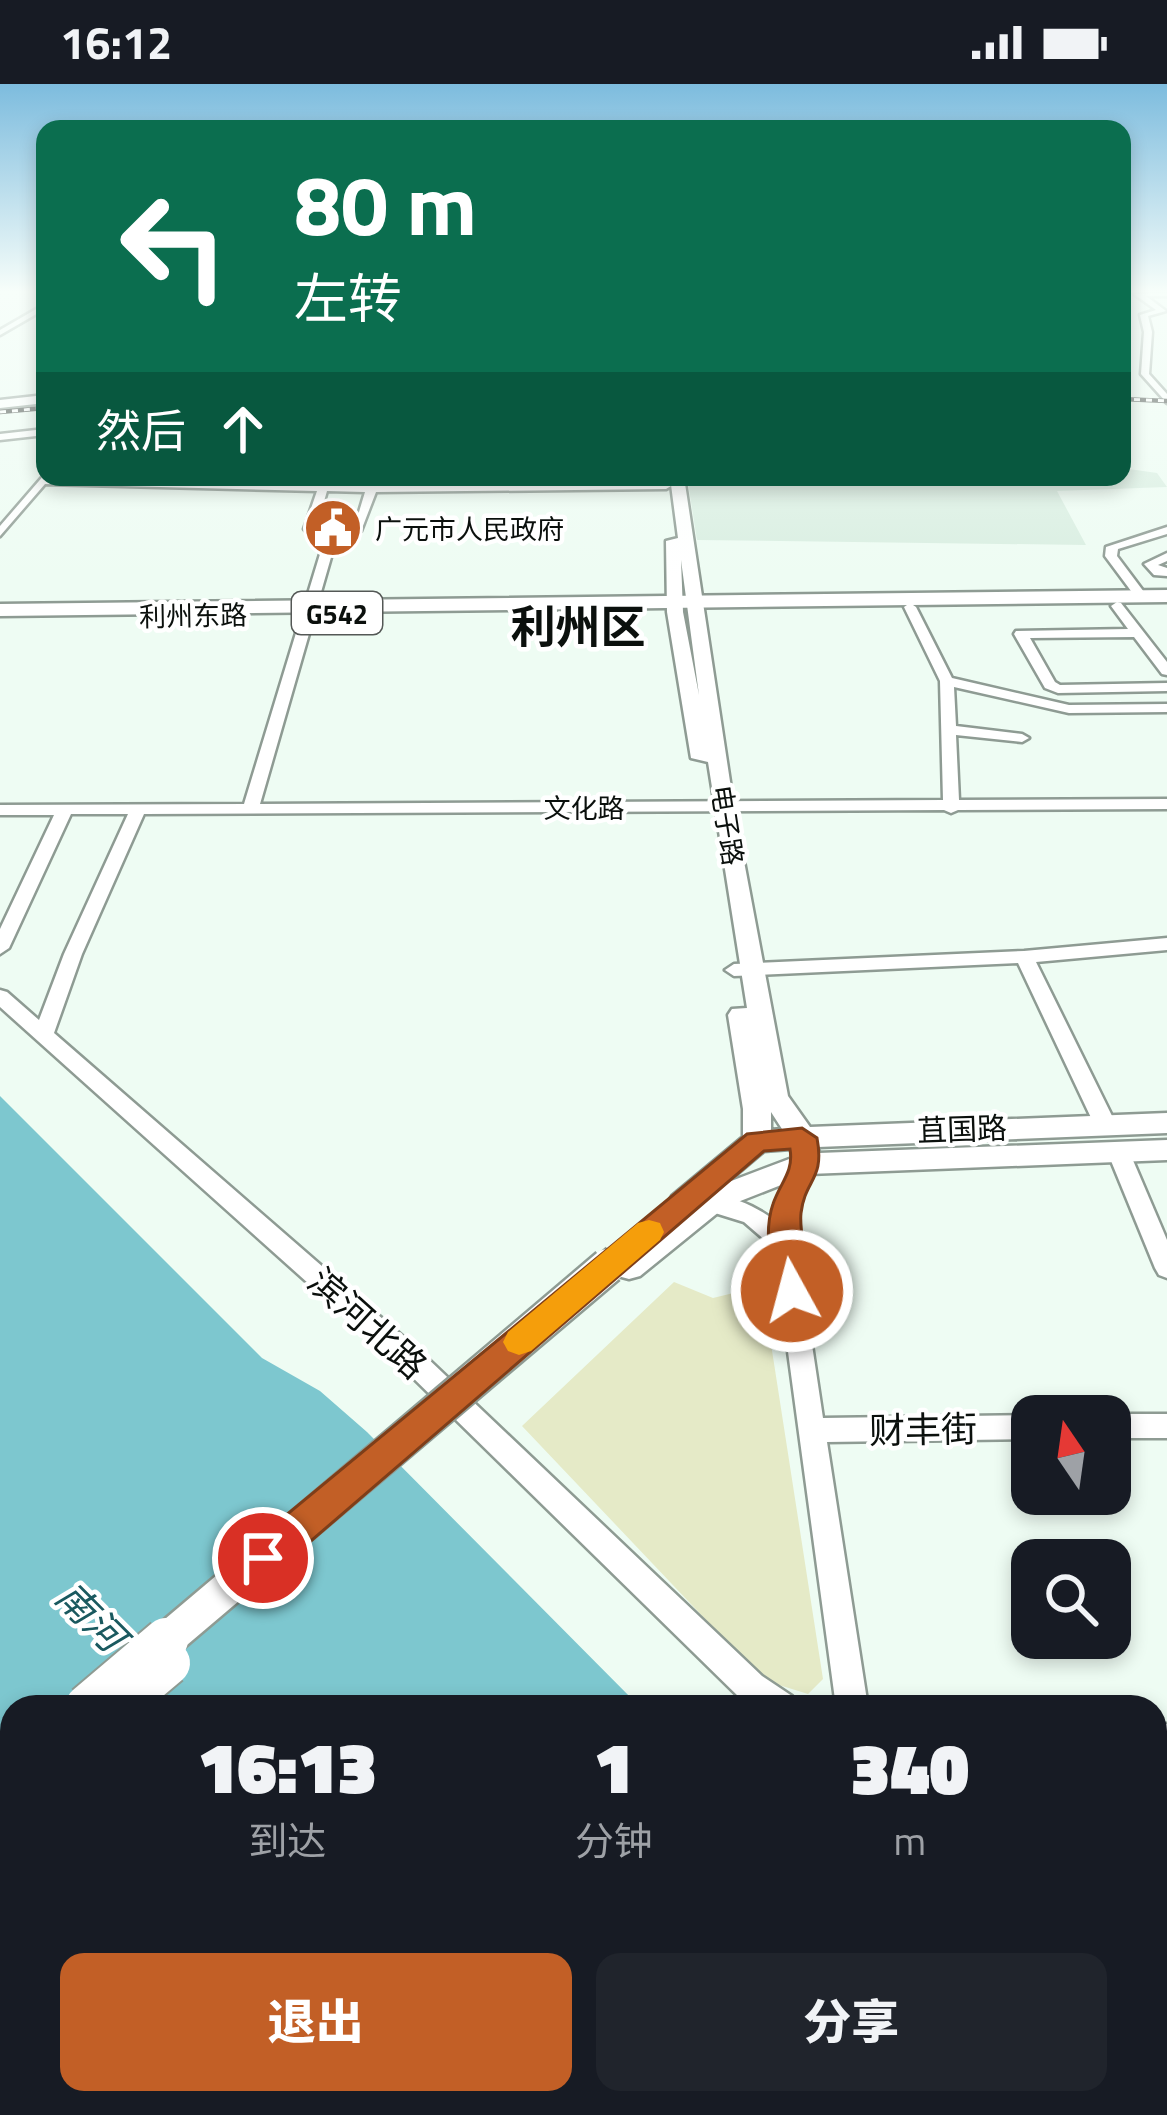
<!DOCTYPE html>
<html lang="zh">
<meta charset="utf-8">
<style>
:root{--surface:#171b24;--page:#20242c;--text:#f1f3f6;--muted:#9ea1a6;--accent:#c25f26}
body{margin:0;font-family:"Titillium Web","Noto Sans SC",sans-serif;background:var(--page);color:var(--text);height:100vh;display:flex;flex-direction:column;font-size:45px;white-space:nowrap}
*{box-sizing:border-box;margin:0}
p{font-size:39px;color:var(--muted)}
.icon{flex:none;width:66px;height:66px;fill:none;stroke:currentColor;stroke-width:2;stroke-linecap:round;stroke-linejoin:round}
.map{position:relative;flex:1;overflow:hidden}
.details{position:absolute;left:0px;top:1611px;width:1167px;height:420px;display:flex;flex-direction:column;background:var(--surface);border-radius:36px 36px 0 0;box-shadow:0 6px 18px #0003}
.details>*{flex:none}
.guide{position:absolute;left:36px;top:36px;width:1095px;height:366px;border-radius:24px;box-shadow:0 6px 18px #0003;background:#0b6e4f;color:#fff;overflow:hidden}
.needle{width:78px;rotate:347deg}
.fabs{position:absolute;left:1011px;top:1311px;display:grid;gap:24px}
.fabs a{display:grid;place-items:center;width:120px;height:120px;border-radius:24px;background:var(--surface);box-shadow:0 6px 18px #0003;font-size:60px}
.pin{position:absolute;display:grid;place-items:center;width:102px;height:102px;color:#fff;margin:-51px;border:6px solid #fff;border-radius:50%;box-shadow:0 3px 12px #0007}
.me{position:absolute;width:132px;margin:-66px;rotate:353deg;stroke-linejoin:round;filter:drop-shadow(0 0 9px #0008)}
.turn{display:flex;align-items:center;gap:42px;height:252px;padding:0 60px;font-size:54px}
.turn .icon{width:156px;height:156px;stroke-width:2.5}
.turn b{display:block;font-size:84px;line-height:102px}
.then{display:flex;align-items:center;height:114px;padding:0 60px;background:#0003;gap:24px;font-size:45px}
.eta{display:flex;justify-content:space-evenly;align-items:center;height:204px;text-align:center}
.eta b{font-size:72px;font-weight:800;line-height:84px}
.button{display:flex;gap:24px;margin-top:auto;padding:24px 60px}
.button a{flex:1;height:138px;border-radius:24px;background:var(--accent);color:#fff;font-size:48px;font-weight:800;line-height:138px;text-align:center}
.button a+a{background:var(--page);color:var(--text)}
.status{display:flex;justify-content:space-between;align-items:center;height:84px;padding:0 60px;background:var(--surface);direction:ltr}
.status svg{height:33px;fill:currentColor}
.map>svg:first-child{display:block}
</style>
<div class="status"><b>16:12</b><svg viewBox="0 0 49 12"><path d="M0 12V9h3v3zM5 12V6h3v6zM10 12V3h3v9zM15 12V0h3v12zM26 1h20v11H26zM47 4h2v5h-2z"/></svg></div>
<div class="map">
<svg width="1167" height="2031" viewBox="0 0 1167 2031">
<rect width="100%" height="100%" fill="#eefcf3"/>
<!-- built -->
<path fill="#d9eee1" d="M1122,384L1157,389L1167,403L1057,407L1086,461L697,456L687,393H1122Z"/>
<!-- green -->
<path fill="#e5eac7" d="M674,1198L713,1214L762,1202L823,1595L808,1610L763,1596L522,1342Z"/>
<!-- water -->
<g fill="#7dc7cf">
<path d="M0,1012L262,1274L320,1307L367,1348L640,1623H12V1972L0,1956Z"/>
<path d="M48,2019H1078L1094,2031H58Z"/>
</g>
<g fill="none" stroke-linecap="round" stroke-linejoin="round">
<defs>
<g id="minor">
<path d="M1167,209V212H1146L1166,227L1148,232L1152,248L1149,290L1167,310V319L1141,290L1144,248L1140,231L1156,226L1134,210Z"/>
<path d="M45,220V225L0,251V246Z"/>
<path d="M45,345V351L0,356V350Z"/>
<path d="M45,390L50,394L371,402L666,399L671,402L666,405L376,408L361,447L336,456L260,720L943,716L940,597L904,523L910,519L916,523L952,594L1069,621L1167,620V628L1069,629L954,603L956,642L1022,650L1029,654L1022,658L956,651L959,716L1167,715V725L958,726L951,729L944,726L144,730L82,870L54,949L423,1270L762,1592L792,1612L797,1623H754L740,1614L405,1286L0,923V906L7,908L39,936L64,870L128,730H71L9,864L0,870V845L54,731H0V721L244,720L324,457L313,455L304,445L317,407L45,400L0,452V442ZM327,407L365,408L356,438L347,447L320,450L316,445Z"/>
<path d="M1167,443V450L1118,465L1117,472L1147,512L1137,515L1105,472L1106,463Z"/>
<path d="M1167,469V477L1158,481L1167,484V492L1154,491L1144,480Z"/>
<path d="M1117,518L1121,519L1167,578V591L1162,590L1134,553L1030,554L1055,598L1060,601L1167,599V607L1058,609L1045,604L1014,550L1016,547L1128,545L1111,522Z"/>
<path d="M1167,854V866L1036,878L1116,1040L1105,1048L1094,1040L1018,879L734,892L725,886L734,880L1024,867Z"/>
<path d="M1118,1059L1126,1061L1129,1067L1167,1156V1194L1159,1191L1155,1184L1107,1067L1110,1061Z"/>
<path d="M807,1072L815,1074L818,1080L797,1123V1161L823,1334L1032,1331L1034,1332L1032,1355L827,1358L868,1623H836L774,1164L744,1138L702,1125L699,1119L702,1113C727,1108 754,1121 774,1136L775,1123L796,1080L799,1074Z"/>
<path d="M1110,1330H1167V1354H1110V1332H1105Z"/>
<rect x="1155" y="1640" width="12" height="32"/>
<path d="M1155,1885L1167,1890V1930L1155,1925Z"/>
</g>
<g id="major">
<path d="M45,311V319L0,324V316Z"/>
<path d="M670,393H684L734,724L788,1012L810,1043L1167,1029V1049L818,1063L819,1069L1167,1056V1076L809,1090L725,1123L640,1192L629,1195L618,1192L614,1183L618,1174L676,1129L667,1120L672,1112L743,1053V1025L728,931L732,925L747,924L708,678L691,674L667,528L666,457L678,454ZM681,476L699,611L683,528ZM771,1028L782,1045L771,1046ZM791,1065L792,1074L726,1099L764,1067Z"/>
<path d="M12,1665V1739L0,1744V1670Z"/>
</g>
<path id="highway" d="M1167,506V518L0,532V520Z"/>
</defs>
<!-- minor casing -->
<use href="#minor" stroke="#8e9b93" stroke-width="5"/>
<!-- major casing -->
<use href="#major" stroke="#8e9b93" stroke-width="5"/>
<!-- highway casing -->
<use href="#highway" stroke="#8e9b93" stroke-width="5"/>
<!-- minor -->
<use href="#minor" fill="#fff" fill-rule="evenodd"/>
<!-- major -->
<use href="#major" fill="#fff" fill-rule="evenodd"/>
<!-- highway -->
<use href="#highway" fill="#fff" fill-rule="evenodd"/>
<defs>
<g id="rail">
<path d="M1122,315L1167,317"/>
<path d="M0,328L45,324"/>
</g>
</defs>
<!-- rail casing -->
<use href="#rail" stroke="#242a26" stroke-width="4.5"/>
<!-- rail -->
<use href="#rail" stroke="#fff" stroke-width="3" stroke-dasharray="6" stroke-linecap="butt"/>
<defs>
<path id="major-bridge-far2" d="M604,1185L616,1175"/>
<path id="major-bridge-far1" d="M163,1559L608,1182"/>
<g id="major-bridge">
<path d="M87,1623L166,1556"/>
<path d="M116,1623L168,1579"/>
</g>
</defs>
<!-- major-bridge-far2 casing -->
<use href="#major-bridge-far2" stroke="#8e9b93" stroke-width="32" stroke-linecap="butt"/>
<!-- major-bridge-far1 casing -->
<use href="#major-bridge-far1" stroke="#8e9b93" stroke-width="39" stroke-linecap="butt"/>
<!-- major-bridge casing -->
<use href="#major-bridge" stroke="#8e9b93" stroke-width="48" stroke-linecap="butt"/>
<!-- major-bridge-far2 -->
<use href="#major-bridge-far2" stroke="#fff" stroke-width="27"/>
<!-- major-bridge-far1 -->
<use href="#major-bridge-far1" stroke="#fff" stroke-width="34"/>
<!-- major-bridge -->
<use href="#major-bridge" stroke="#fff" stroke-width="44"/>
</g>
<!-- sky -->
<linearGradient id="sky" x2="0" y2="1"><stop stop-color="#7dbcde"/><stop offset="0.42" stop-color="#f7fefa"/><stop offset="1" stop-color="#f7fefa" stop-opacity="0"/></linearGradient>
<rect width="1167" height="494" fill="url(#sky)"/>
<!-- route -->
<path fill="#c25f26" stroke="#7e3e19" stroke-width="3" d="M802,1044L817,1054C825,1096 805,1095 801,1129C798,1155 815,1194 803,1216L792,1220L781,1216C769,1192 764,1145 773,1120C780,1099 794,1088 790,1065L764,1067L276,1487L263,1492L250,1487L244,1474L250,1461L747,1050Z"/>
<!-- slow -->
<path fill="#f59e0b" d="M649,1136L660,1139L664,1148L660,1156L531,1267L519,1271L508,1267L503,1258L508,1248L638,1139Z"/>
<!-- icons -->
<defs>
<symbol id="civic-disc" viewBox="-11 -11 22 22"><circle r="9.5" fill="#c25f26" stroke="#fff"/><path d="M-.6-6.5H3V-4.5H.6V-3L4-1V1h2V6H-6V1h2V-1L-.6-3ZM-1.2 2.5V6h2.4V2.5Z" fill="#fff"/></symbol>
</defs>
<g fill-rule="evenodd">
<use href="#civic-disc" x="300" y="411" width="66" height="66"/>
</g>
<g text-anchor="middle" dominant-baseline="central" stroke-width="9" stroke-linejoin="round" paint-order="stroke">
<!-- far-poi labels -->
<g font-size="27" fill="#0b100d" stroke="#fff" text-anchor="start">
<text x="375" y="444">广元市人民政府</text>
</g>
<!-- shield labels -->
<rect fill="#fff" stroke="#545856" stroke-width="3" x="292" y="508" width="90" height="42" rx="9"/>
<g font-size="27" font-weight="bold" fill="#0b100d">
<text x="337" y="529">G542</text>
</g>
<!-- far-street labels -->
<g font-size="27" fill="#0b100d" stroke="#fff">
<text transform="translate(193 531) rotate(-1)">利州东路</text>
<text x="584" y="723">文化路</text>
<text transform="translate(728 741) rotate(81)">电子路</text>
</g>
<!-- street labels -->
<g font-size="30" fill="#0b100d" stroke="#fff">
<text transform="translate(962 1045) rotate(-2)">苴国路</text>
</g>
<!-- near-street labels -->
<g font-size="36" fill="#0b100d" stroke="#fff">
<text transform="translate(368 1239) rotate(42)">滨河北路</text>
<text transform="translate(923 1345) rotate(-1)">财丰街</text>
</g>
<!-- near-water labels -->
<g font-size="39" font-style="italic" fill="#1a595f" stroke="#fff">
<text transform="translate(91 1532) rotate(45)">南河</text>
</g>
<!-- far-town labels -->
<g font-size="45" font-weight="bold" fill="#0b100d" stroke="#fff">
<text x="578" y="542">利州区</text>
</g>
</g>
</svg>
<div class="fabs">
<a><svg class="needle" viewBox="-14 -14 28 28"><path d="M0-13l5 13h-10z" fill="#e53935"/><path d="M0 13l5-13h-10z" fill="#9ea1a6"/></svg></a>
<a><svg class="icon" aria-label="search" viewBox="0 0 24 24"><circle cx="10" cy="10" r="6"/><path d="M15 15l6 6"/></svg></a>
</div>
<div class="pin" style="left:263px;top:1474px;background:#d93025"><svg class="icon" aria-label="arrive" viewBox="0 0 24 24"><path d="M6 21V4h12l-3 4 3 4H6"/></svg></div>
<svg class="me" style="left:792px;top:1207px" viewBox="-20 -20 40 40"><circle r="17" fill="#c25f26" stroke="#fff" stroke-width="3"/><path d="M0-11L8 9 0 5-8 9z" fill="#fff"/></svg>
<div class="guide">
<div class="turn"><svg class="icon" aria-label="left" viewBox="0 0 24 24"><path d="M17 20v-9H6M10 6l-5 5 5 5"/></svg><div><b>80 m</b>左转</div></div>
<div class="then">然后<svg class="icon" aria-label="ahead" viewBox="0 0 24 24"><path d="M12 20V5M6 11l6-6 6 6"/></svg></div>
</div>
<section class="details">
<div class="eta">
<div><b>16:13</b><p>到达</p></div>
<div><b>1</b><p>分钟</p></div>
<div><b>340</b><p>m</p></div>
</div>
<div class="button"><a>退出</a><a>分享</a></div>
</section>
</div>
